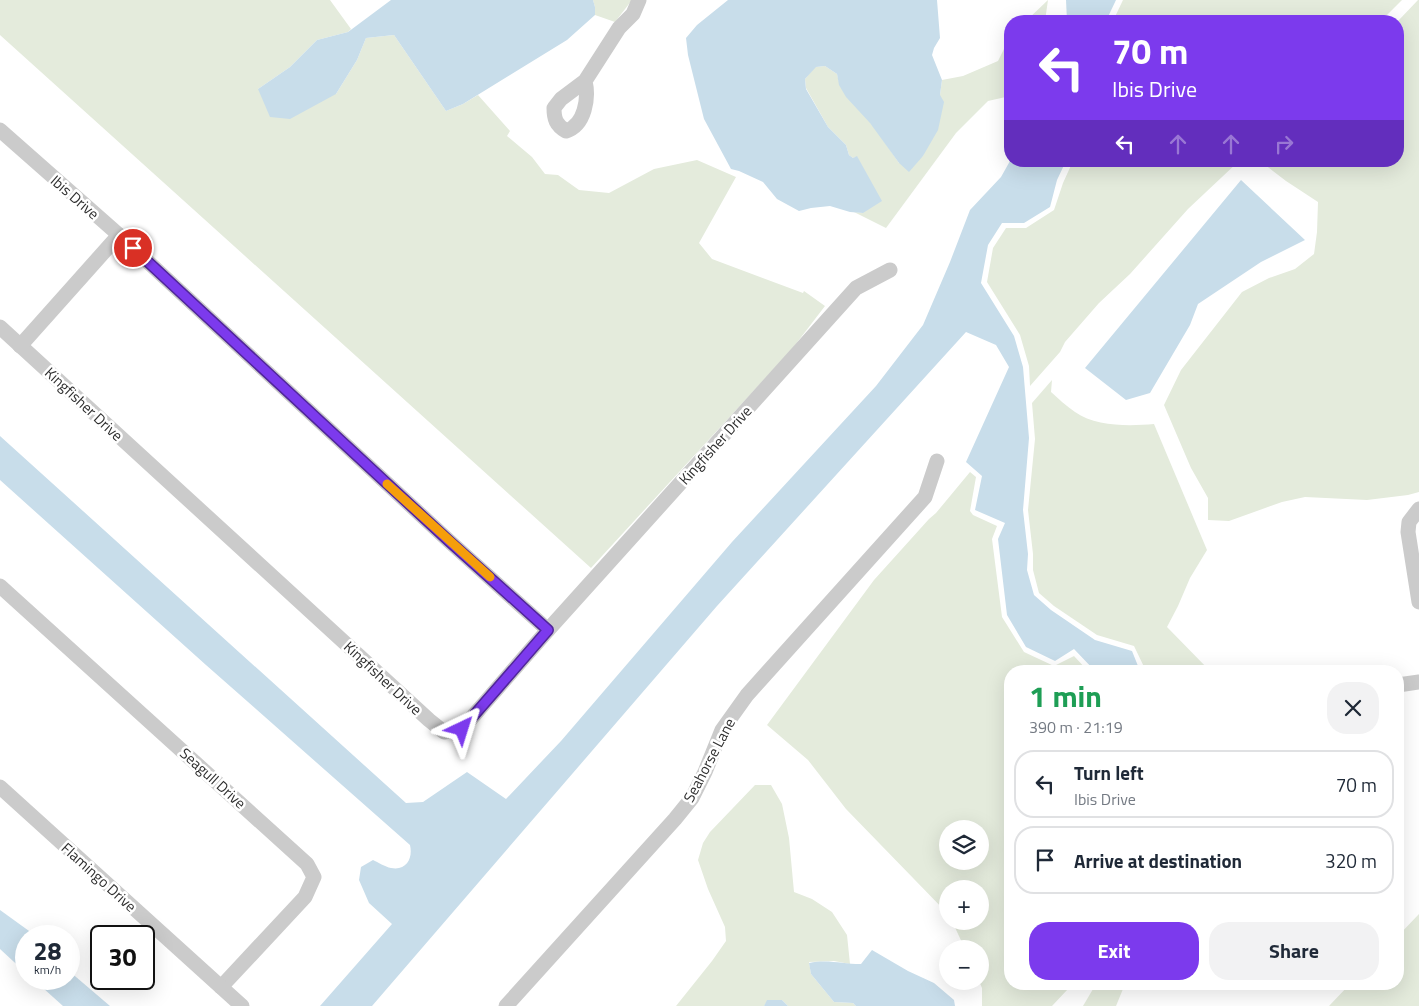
<!DOCTYPE html>
<meta charset="utf-8">
<style>
:root{--surface:#fff;--page:#f2f2f3;--text:#1f2937;--muted:#747a83;--line:#e0e1e3;--accent:#7c3aed}
body{margin:0;font-family:"Titillium Web",sans-serif;background:var(--page);color:var(--text);height:100vh;display:flex;flex-direction:column;font-size:19px;white-space:nowrap}
*{box-sizing:border-box;margin:0}
p{font-size:16px;color:var(--muted)}
.icon{flex:none;width:28px;height:28px;fill:none;stroke:currentColor;stroke-width:2;stroke-linecap:round;stroke-linejoin:round}
.map{position:relative;flex:1;overflow:hidden}
.side{position:absolute;left:1004px;top:665px;width:400px;height:325px;display:flex;flex-direction:column;background:var(--surface);border-radius:20px;box-shadow:0 5px 20px #0002}
.side>*{flex:none}
.top-card{position:absolute;left:1004px;top:15px;width:400px;height:152px;border-radius:20px;box-shadow:0 5px 20px #0002;background:#7c3aed;color:#fff;overflow:hidden}
.buttons{position:absolute;left:939px;top:820px;display:grid;gap:10px}
.buttons a{display:grid;place-items:center;width:50px;height:50px;border-radius:50%;background:var(--surface);box-shadow:0 5px 20px #0002;font-size:25px}
.speed{position:absolute;left:15px;top:925px;display:flex;gap:10px;font-size:25px;font-weight:700;text-align:center}
.speed>*{display:grid;place-content:center;width:65px;height:65px;border-radius:50%;background:var(--surface);box-shadow:0 5px 20px #0002;line-height:1}
.speed small{font-size:12px;font-weight:400}
.speed .limit{border:2px solid #111;border-radius:8px;background:#fff;color:#111}
.pin{position:absolute;display:grid;place-items:center;width:42px;height:42px;color:#fff;margin:-21px;border:2px solid #fff;border-radius:50%;box-shadow:0 1px 5px #0007}
.me{position:absolute;width:55px;margin:-28px;rotate:41deg;stroke-linejoin:round;filter:drop-shadow(0 0 4px #0008)}
.turn{display:flex;align-items:center;gap:18px;height:105px;padding:0 25px;font-size:22px}
.turn .icon{width:65px;height:65px;stroke-width:2.5}
.turn b{display:block;font-size:35px;line-height:42px}
.lanes{display:flex;align-items:center;height:48px;padding:0 25px;background:#0003;justify-content:center;gap:25px;direction:ltr}
.lanes .off{opacity:.35}
.round{display:grid;place-items:center;flex:none;width:52px;height:52px;border-radius:20px;background:var(--page)}
.summary{display:flex;align-items:center;justify-content:space-between;height:85px;padding:0 25px}
h1{font-size:30px;font-weight:700;line-height:38px;color:#1e9e55}
.primary-button{display:flex;gap:10px;margin-top:auto;padding:10px 25px}
.primary-button a{flex:1;height:58px;border-radius:20px;background:var(--accent);color:#fff;font-size:20px;font-weight:700;line-height:58px;text-align:center}
.primary-button a+a{background:var(--page);color:var(--text)}
ul{padding:0;list-style:none}
li{display:flex;align-items:center;gap:15px;height:68px;margin:0 10px 8px;padding:0 15px;border:2px solid var(--line);border-radius:20px}
li div{flex:1}
li b{display:block;font-size:19px}
li em{font-style:normal}
.map>svg:first-child{display:block}
</style>
<div class="map">
<svg width="1419" height="1006" viewBox="0 0 1419 1006">
<rect width="100%" height="100%" fill="#fff"/>
<!-- green -->
<g fill="#e4ebdc" fill-rule="evenodd">
<path d="M0,0H330L351,29L348,32L317,40L290,67L258,89L336,94L357,60L366,38L394,35L446,111L463,104L478,95L510,131L507,136L532,157L545,174L558,175L579,190L609,193L654,169L697,160L736,177L699,243L712,259L803,293L804,291L825,306L792,349L591,568L0,35Z"/>
<path d="M593,0H632L615,22L595,15V7Z"/>
<path d="M1048,0L1045,21H1026Z"/>
<path d="M1123,0H1402L1381,21H1113Z"/>
<path d="M1418,0H1419V492L1408,495L1367,500L1305,497L1282,502L1229,521L1208,520V498L1191,468L1164,405L1181,370L1242,292L1269,278L1295,269L1314,254L1317,232L1318,202L1286,181L1260,161H1398V21Z"/>
<path d="M1010,37V96L988,101L956,133L886,228L854,212L863,213L868,177L857,157L853,158L849,155L846,145L828,127L806,88L805,79L815,67L825,66L837,74C841,95 856,105 869,121C880,134 889,149 899,163L923,156L940,95L942,80L963,76L998,61Z"/>
<path d="M1073,161H1239L1188,209L1130,274L1099,303L1065,342L1060,352L1030,386L1029,366L1020,335L987,282L993,248L1006,228H1026L1054,210L1063,183Z"/>
<path d="M1052,380L1051,392C1059,399 1066,406 1075,412C1096,427 1130,426 1154,424L1207,550L1190,578L1178,606L1167,627L1210,671H1146L1134,646L1097,635L1054,606L1039,593L1033,570V554L1028,510L1035,439L1032,403Z"/>
<path d="M970,472L976,477L970,511L973,515L997,526L992,539L1002,617L1024,652L1054,666L1074,656L1088,671H1010V984H1069L1068,989L1052,1006H982V988L979,981L980,949H965L952,921H980V889H948L947,913L846,809L808,760L767,725L874,580L929,519L936,513ZM948,829H980V861H948Z"/>
<path d="M755,785H771L782,804L789,838L794,892L812,899L832,912L847,935L850,964L834,961L809,962L811,974L834,1002L853,1003L856,1006H788L782,1000H768L764,1006H676L712,961L726,941L725,927L708,889L698,860L703,843L710,832Z"/>
<path d="M1419,914V1006H1329L1350,984H1398V936Z"/>
<path d="M1096,984H1125L1116,1006H1083Z"/>
</g>
<!-- water -->
<g fill="#c8ddea">
<path d="M391,0H593L595,7V15L567,40L463,104L446,111L394,35L366,38L357,60L336,94L290,119L270,117L258,89L290,67L317,40L348,32Z"/>
<path d="M728,0H937L940,38L934,48L932,55L942,80L940,95L944,102L938,130L923,156L909,172L899,163L870,123L846,97L839,85L837,74L825,66L816,67L805,79L806,89L828,127L846,145L849,155L853,158L857,156L882,201L863,213L850,212L830,206L811,208L799,211L777,199L763,182L739,171L731,169L704,119L688,55L686,38L697,25Z"/>
<path d="M1066,0H1116L1106,21H1067Z"/>
<path d="M1010,161H1066L1057,180L1050,207L1024,223H1002L988,245L981,283L1014,336L1023,367L1029,438L1023,510L1028,554L1027,570L1034,595L1051,610L1095,640L1132,651L1140,671H1095L1074,649L1055,661L1026,647L1007,615L998,539L1005,523L975,510L982,476L966,462L1009,367L996,345L966,332L717,606L372,1006H320L392,924L369,903L359,880L361,867L373,860C378,862 385,867 391,868C407,871 413,858 410,845L206,665L0,480V436L406,803L423,802L467,772L506,799L561,741L732,542L876,386L923,325L950,262L970,210L1001,177Z"/>
<path d="M1241,180L1305,240L1261,262L1198,304L1190,325L1150,393L1126,400L1085,368Z"/>
<path d="M0,910L36,936H26V973L0,949Z"/>
<path d="M872,950L908,971L934,983L954,1000L955,1006H856L853,1003L834,1002L811,974L809,963C828,959 842,964 861,964Z"/>
<path d="M69,971L110,1006H63L33,979H69Z"/>
<path d="M767,1000H782L788,1006H764Z"/>
</g>
<g fill="none" stroke-linecap="round" stroke-linejoin="round">
<!-- minor -->
<g stroke="#cbcbcb" stroke-width="15">
<path d="M585,81C589,98 585,125 566,131C556,125 554,119 554,108L561,99L585,81L619,28L633,14L639,0"/>
<path d="M0,130L119,235L449,541L548,630"/>
<path d="M0,327L429,720L444,732L462,729L548,630L856,288L890,270"/>
<path d="M20,346L119,235"/>
<path d="M1419,509L1409,522L1408,532L1419,602"/>
<path d="M0,586L307,864L314,877L305,897L221,987"/>
<path d="M1398,685L1419,682"/>
<path d="M0,787L242,1006"/>
<path d="M506,1006L675,819L692,798L705,772L722,730L747,695L925,497L937,461"/>
</g>
</g>
<g fill="none" stroke-linecap="round" stroke-linejoin="round">
<defs>
<path id="route" d="M133,248L449,541L548,630L462,729"/>
</defs>
<!-- route casing -->
<use href="#route" stroke="#51269a" stroke-width="12"/>
<!-- route -->
<use href="#route" stroke="#7c3aed" stroke-width="9"/>
<!-- slow -->
<path stroke="#f59e0b" stroke-width="9" d="M387,484L490,577"/>
</g>
<g text-anchor="middle" dominant-baseline="central" stroke-width="5" stroke-linejoin="round" paint-order="stroke">
<!-- street labels -->
<g font-size="15" fill="#2e2e2e" stroke="#fff">
<text transform="translate(75 197) rotate(41)">Ibis Drive</text>
<text transform="translate(84 404) rotate(43)">Kingfisher Drive</text>
<text transform="translate(715 445) rotate(-48)">Kingfisher Drive</text>
<text transform="translate(383 678) rotate(43)">Kingfisher Drive</text>
<text transform="translate(709 760) rotate(-62)">Seahorse Lane</text>
<text transform="translate(213 778) rotate(42)">Seagull Drive</text>
<text transform="translate(99 877) rotate(42)">Flamingo Drive</text>
</g>
</g>
</svg>
<div class="buttons">
<a><svg class="icon" aria-label="layers" viewBox="0 0 24 24"><path d="M12 4l9 5-9 5-9-5zM3 14l9 5 9-5"/></svg></a>
<a>+</a>
<a>−</a>
</div>
<div class="speed"><div>28<small>km/h</small></div><div class="limit">30</div></div>
<div class="pin" style="left:133px;top:248px;background:#d93025"><svg class="icon" aria-label="arrive" viewBox="0 0 24 24"><path d="M6 21V4h12l-3 4 3 4H6"/></svg></div>
<svg class="me" style="left:462px;top:729px" viewBox="-20 -20 40 40"><path d="M0-17L14 15 0 8-14 15z" fill="#7c3aed" stroke="#fff" stroke-width="4"/></svg>
<div class="top-card">
<div class="turn"><svg class="icon" aria-label="left" viewBox="0 0 24 24"><path d="M17 20v-9H6M10 6l-5 5 5 5"/></svg><div><b>70 m</b>Ibis Drive</div></div>
<div class="lanes"><svg class="icon" aria-label="left" viewBox="0 0 24 24"><path d="M17 20v-9H6M10 6l-5 5 5 5"/></svg><svg class="icon off" aria-label="ahead" viewBox="0 0 24 24"><path d="M12 20V5M6 11l6-6 6 6"/></svg><svg class="icon off" aria-label="ahead" viewBox="0 0 24 24"><path d="M12 20V5M6 11l6-6 6 6"/></svg><svg class="icon off" aria-label="right" viewBox="0 0 24 24"><path d="M7 20v-9h11M14 6l5 5-5 5"/></svg></div>
</div>
<section class="side">
<div class="summary"><div><h1>1 min</h1><p>390 m · 21:19</p></div><a class="round"><svg class="icon" aria-label="close" viewBox="0 0 24 24"><path d="M6 6l12 12M18 6L6 18"/></svg></a></div>
<ul>
<li><svg class="icon" aria-label="left" viewBox="0 0 24 24"><path d="M17 20v-9H6M10 6l-5 5 5 5"/></svg><div><b>Turn left</b><p>Ibis Drive</p></div><em>70 m</em></li>
<li><svg class="icon" aria-label="arrive" viewBox="0 0 24 24"><path d="M6 21V4h12l-3 4 3 4H6"/></svg><div><b>Arrive at destination</b></div><em>320 m</em></li>
</ul>
<div class="primary-button"><a>Exit</a><a>Share</a></div>
</section>
</div>
